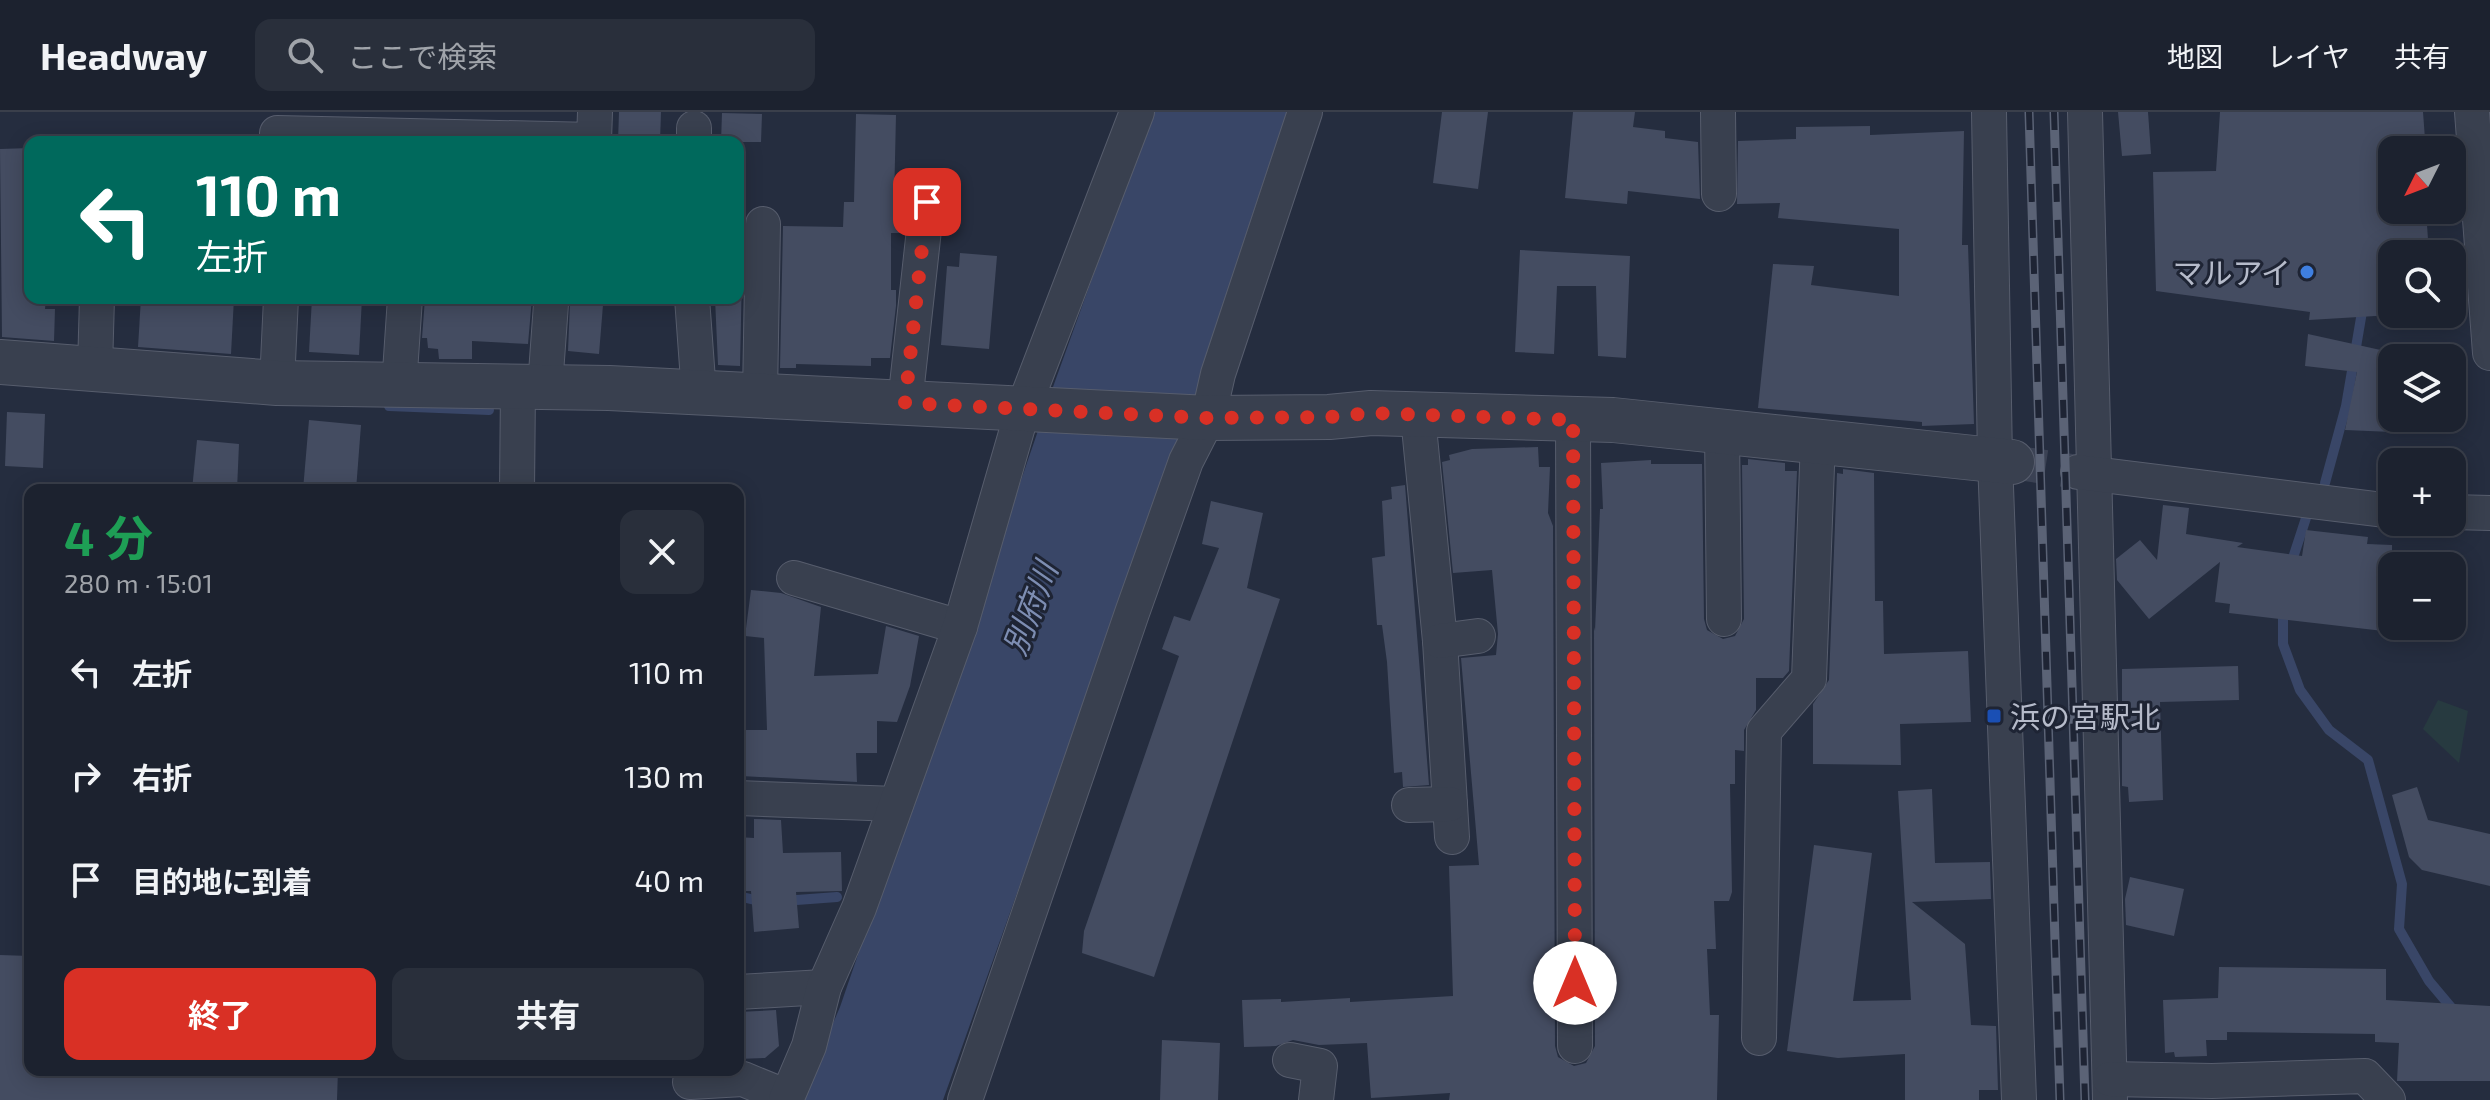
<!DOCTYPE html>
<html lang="ja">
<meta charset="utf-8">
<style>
:root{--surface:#1c222f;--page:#292f3b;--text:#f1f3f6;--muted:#a0a4aa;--line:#3a3f4b;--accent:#d93025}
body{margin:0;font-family:"Exo 2","Noto Sans JP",sans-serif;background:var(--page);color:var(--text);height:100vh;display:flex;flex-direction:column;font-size:30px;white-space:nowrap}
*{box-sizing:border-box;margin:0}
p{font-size:26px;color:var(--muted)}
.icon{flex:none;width:44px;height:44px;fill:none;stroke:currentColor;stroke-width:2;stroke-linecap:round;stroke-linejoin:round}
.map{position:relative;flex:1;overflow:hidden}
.side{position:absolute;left:24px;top:372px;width:720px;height:592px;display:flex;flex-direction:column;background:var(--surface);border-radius:16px;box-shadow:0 4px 20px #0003,0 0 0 2px var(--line)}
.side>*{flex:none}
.top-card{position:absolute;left:24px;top:24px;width:720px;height:168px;border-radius:16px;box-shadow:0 4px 20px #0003,0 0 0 2px var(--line);background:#00695c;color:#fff;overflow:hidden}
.needle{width:52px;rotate:228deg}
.tools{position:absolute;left:2378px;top:24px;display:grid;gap:16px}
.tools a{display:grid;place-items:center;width:88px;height:88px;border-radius:16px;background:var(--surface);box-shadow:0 4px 20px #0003,0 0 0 2px var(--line);font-size:40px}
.pin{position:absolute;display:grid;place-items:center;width:68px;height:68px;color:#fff;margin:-34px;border-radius:16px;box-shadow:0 4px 12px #0006}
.me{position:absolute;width:88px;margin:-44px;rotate:0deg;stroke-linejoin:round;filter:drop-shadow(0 0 6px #0008)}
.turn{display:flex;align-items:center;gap:28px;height:168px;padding:0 40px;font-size:36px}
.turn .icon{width:104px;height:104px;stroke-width:2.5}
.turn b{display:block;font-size:56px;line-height:68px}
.round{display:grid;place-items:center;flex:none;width:84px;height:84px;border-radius:16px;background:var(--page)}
.head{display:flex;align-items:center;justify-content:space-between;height:136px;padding:0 40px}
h1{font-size:48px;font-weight:700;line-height:60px;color:#1e9e55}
.action{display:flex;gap:16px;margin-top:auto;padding:16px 40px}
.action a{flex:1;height:92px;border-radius:16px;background:var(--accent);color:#fff;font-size:32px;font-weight:700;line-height:92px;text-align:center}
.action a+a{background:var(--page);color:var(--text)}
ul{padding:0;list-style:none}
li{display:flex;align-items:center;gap:24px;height:104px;padding:0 40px}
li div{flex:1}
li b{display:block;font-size:30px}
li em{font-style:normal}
header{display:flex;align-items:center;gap:48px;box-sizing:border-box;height:112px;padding:0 40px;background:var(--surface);border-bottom:2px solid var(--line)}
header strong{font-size:38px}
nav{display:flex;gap:44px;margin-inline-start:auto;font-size:28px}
.search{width:560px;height:72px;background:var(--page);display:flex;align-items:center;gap:20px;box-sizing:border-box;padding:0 28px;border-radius:16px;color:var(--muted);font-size:30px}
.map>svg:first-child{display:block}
</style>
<header>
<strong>Headway</strong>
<div class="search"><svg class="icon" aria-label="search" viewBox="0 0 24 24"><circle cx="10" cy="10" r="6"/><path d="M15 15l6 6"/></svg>ここで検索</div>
<nav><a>地図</a><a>レイヤ</a><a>共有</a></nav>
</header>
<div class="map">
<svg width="2490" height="988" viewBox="0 0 2490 988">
<rect width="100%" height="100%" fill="#252d3f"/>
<!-- green -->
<path fill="#273a40" d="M2438,588L2468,599L2459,651L2423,617Z"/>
<!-- water -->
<path fill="#394667" d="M1152,0H1292L1197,278L943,988H800L840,895L1053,275Z"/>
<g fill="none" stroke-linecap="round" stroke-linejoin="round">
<!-- stream -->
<g stroke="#394667" stroke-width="10">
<path d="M389,294L489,298"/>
<path d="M2325,371L2346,294L2363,194"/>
<path d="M2290,455L2306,406"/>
<path d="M2283,494V532L2300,578L2329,618L2368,648L2402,772L2399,817L2429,869L2455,900"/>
<path d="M738,784L763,790"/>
<path d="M783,789L837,785"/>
</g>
</g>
<!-- building -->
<g fill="#444c61">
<path d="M619,0H661L660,30H618Z"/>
<path d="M1442,0H1488L1478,77L1433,71Z"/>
<path d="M1573,0H1635L1633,15L1665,19V26L1698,30L1700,87L1628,79L1627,92L1565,86Z"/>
<path d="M2118,0H2148L2151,42L2122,44Z"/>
<path d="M2220,0H2423L2425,27L2417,28L2418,38H2392V98H2426L2429,142H2392V203L2309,208L2310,200L2156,179L2153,60L2216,59Z"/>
<path d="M722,1L762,2L761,30H721Z"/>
<path d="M856,2L896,3L894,91H907L904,121H891V178H896V194L890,246H871V254L796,252V256H780L783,114L843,115L844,90H854Z"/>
<path d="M1870,14V23L1964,19L1962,133H1968L1974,312L1922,314V310L1758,296L1773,152L1814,154L1811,173L1899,184V117L1778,106L1780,91L1737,92L1738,29L1796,27V15Z"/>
<path d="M30,36V186H46L45,197H55L54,229L2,225L0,37Z"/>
<path d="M738,114H743L740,254L718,253L715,186H738Z"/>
<path d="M1520,138L1630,144L1626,246L1598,244L1596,174H1557L1554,242L1515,240Z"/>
<path d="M960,141L997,144L989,237L941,233L947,154L959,155Z"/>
<path d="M141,186H234L231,242L138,235Z"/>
<path d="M312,186H362L359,243L309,240Z"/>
<path d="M425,186H532L528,232L472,229V247H439L438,237L428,236L427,226H422Z"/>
<path d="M570,190L603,193L599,242L568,239Z"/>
<path d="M2308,222L2417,246H2392V320L2345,318L2357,260L2305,254Z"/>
<path d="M7,300L45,302L43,356L5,354Z"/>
<path d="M309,308L361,313L356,378H303Z"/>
<path d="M197,328L239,332L237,378H192Z"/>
<path d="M1538,335L1539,355H1550L1548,401L1553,414L1555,934L1558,945L1574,954L1586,951L1595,934L1594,515L1595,519L1600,397H1603L1601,351L1651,348V352H1702L1704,507L1707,518L1723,527L1735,524L1744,507L1742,353H1748V347L1785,351V359H1797L1789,559L1783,566H1756V598L1744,618V639L1735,638V672H1730L1732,780L1729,789H1714L1716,837H1707L1710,903H1719L1717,988H1449L1450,981L1371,986L1367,931L1319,933L1293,928L1276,934L1244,935L1242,888L1281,887V890L1350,886V890L1453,884L1449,754L1479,753L1461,546L1496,543L1498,522L1492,458L1453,461L1442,350L1450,348L1449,343L1472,337Z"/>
<path d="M1843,357L1874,361L1875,489H1883L1884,542L1968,539L1971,610L1900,612L1901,653L1813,652V592L1829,568L1837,361L1843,362Z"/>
<path d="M1405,373L1429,673L1403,675L1402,660L1394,661L1387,550L1382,513H1377L1372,446L1385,444L1382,389L1392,387L1391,375Z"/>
<path d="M1211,389L1263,401L1247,476L1280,487L1154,865L1082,841L1084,819L1179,544L1162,537L1174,504L1190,509L1219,436L1202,432Z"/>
<path d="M2163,393L2189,396L2186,422L2243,431L2237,435L2302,444L2306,418L2368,425L2367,432L2392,433V520L2229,501L2230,492L2215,490L2220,450L2149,507L2117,468L2116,447L2140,428L2157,448Z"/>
<path d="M751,478L781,481L821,495L814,564L878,562L886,514L919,524L910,574L897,610L877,609V641H856L857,670L741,664V618H767L764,526L745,524Z"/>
<path d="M2238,554L2239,588L2160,590L2163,688L2129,690L2128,675L2122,674V557Z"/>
<path d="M2417,675L2428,708L2490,722V774L2422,758L2409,745L2392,683Z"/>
<path d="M1932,677L1935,751L1990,750L1991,787L1912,790L1965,832L1971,913L1996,914L1998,978H1979V988H1905V942L1838,946L1787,939L1814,733L1872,741L1853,889L1911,888L1898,679Z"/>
<path d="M754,707L781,708L783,741L841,740L842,779L796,780L799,816L754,820L751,779H738V725L754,726Z"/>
<path d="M2130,765L2184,777L2174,824L2126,813L2125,787Z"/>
<path d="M0,843L30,844V958H338L337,988H0Z"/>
<path d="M2219,855L2386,857V888L2490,894V969H2397L2399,931L2375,930V922L2227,920V928H2206L2207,944L2175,945L2174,940L2165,941L2163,888L2218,886Z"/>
<path d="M776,898L779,934L765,946L738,947V900Z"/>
<path d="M1162,928L1220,931L1218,988H1160Z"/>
</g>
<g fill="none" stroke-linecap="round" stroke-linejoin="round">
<!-- minor-tunnel -->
<path stroke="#3b4254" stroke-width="34" stroke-dasharray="34 17" stroke-linecap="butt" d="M2012,350L2078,360"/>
<defs>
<g id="minor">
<path d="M1718,0L1719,82"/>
<path d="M1989,0L1995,348L2019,988"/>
<path d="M2085,0L2110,988"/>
<path d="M2472,0L2490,241"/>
<path d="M277,21L594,28L595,0"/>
<path d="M694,30V16"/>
<path d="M692,186L699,282"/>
<path d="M95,256L97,186"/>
<path d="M277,271L281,186"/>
<path d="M399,275L405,186"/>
<path d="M545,275L551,192"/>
<path d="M760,283L763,112"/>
<path d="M905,291L927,90"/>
<path d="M1418,305L1440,529L1452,725"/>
<path d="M1573,308L1575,934"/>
<path d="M1722,318L1724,507"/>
<path d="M2078,360L2392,399"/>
<path d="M517,378L518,275"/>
<path d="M2452,400L2490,401"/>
<path d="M794,466L960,515"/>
<path d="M1440,529L1478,524"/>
<path d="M738,686L896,692"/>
<path d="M1409,693L1450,692"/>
<path d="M738,880L824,875"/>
<path d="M1759,926L1764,619L1809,567L1818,328"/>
<path d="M1290,948L1320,954L1316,988"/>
<path d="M2110,967L2212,969L2365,964L2388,988"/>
<path d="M690,970L743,967L787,985"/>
<path d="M786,988L809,934L824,875L859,796L960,515L1023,297L1137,0"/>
<path d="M965,988L1132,501L1186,349L1208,306L1218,262L1305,0"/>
</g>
<path id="tertiary" d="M0,250L277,271L609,276L1208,306L1329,305L1371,301L1613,308L2012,350"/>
</defs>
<!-- minor casing -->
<use href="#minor" stroke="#575d6d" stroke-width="36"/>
<!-- tertiary casing -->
<use href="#tertiary" stroke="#575d6d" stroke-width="46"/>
<!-- minor -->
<use href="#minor" stroke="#39404f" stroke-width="34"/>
<!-- tertiary -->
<use href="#tertiary" stroke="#39404f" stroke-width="44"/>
<defs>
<g id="rail">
<path d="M2029,0L2060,988"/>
<path d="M2054,0L2085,988"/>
</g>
</defs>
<!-- rail casing -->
<use href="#rail" stroke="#5b6376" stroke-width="9"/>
<!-- rail -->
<use href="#rail" stroke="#1e2434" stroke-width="6" stroke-dasharray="18" stroke-linecap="butt"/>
</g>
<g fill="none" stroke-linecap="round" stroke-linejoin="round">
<!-- route -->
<path stroke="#d93025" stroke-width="14" stroke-dasharray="0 25.2" d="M927,90L905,291L1208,306L1329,305L1371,301L1573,308L1575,871"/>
</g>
<!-- markers -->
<circle fill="#3f7fe0" stroke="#1e2434" stroke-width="3" cx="2307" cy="160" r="8"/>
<rect fill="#1a4fb4" stroke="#1e2434" stroke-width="3" x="1986" y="596" width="16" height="16" rx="4"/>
<g text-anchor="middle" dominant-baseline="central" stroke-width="6" stroke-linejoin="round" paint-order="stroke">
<!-- poi labels -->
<g font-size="30" fill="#b6bbca" stroke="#1e2434" text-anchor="end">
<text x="2291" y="160">マルアイ</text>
<text x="2010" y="604" text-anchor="start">浜の宮駅北</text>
</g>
<!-- water labels -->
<g font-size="32" font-style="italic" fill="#7d8db2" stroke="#1e2434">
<text transform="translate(1029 496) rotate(-69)">別府川</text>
</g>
</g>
</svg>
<div class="tools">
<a><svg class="needle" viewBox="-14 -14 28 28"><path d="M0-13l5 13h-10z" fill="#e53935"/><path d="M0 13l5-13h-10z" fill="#a0a4aa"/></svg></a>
<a><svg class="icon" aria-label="search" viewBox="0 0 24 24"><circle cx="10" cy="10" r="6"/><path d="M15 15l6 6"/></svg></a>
<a><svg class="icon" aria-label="layers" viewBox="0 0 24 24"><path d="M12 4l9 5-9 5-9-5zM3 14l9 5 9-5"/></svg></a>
<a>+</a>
<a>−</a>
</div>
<div class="pin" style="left:927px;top:90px;background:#d93025"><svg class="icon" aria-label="arrive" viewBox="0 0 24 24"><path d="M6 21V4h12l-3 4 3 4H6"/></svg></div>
<svg class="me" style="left:1575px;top:871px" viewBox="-20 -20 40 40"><circle r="19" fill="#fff"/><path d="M0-13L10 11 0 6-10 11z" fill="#d93025"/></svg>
<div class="top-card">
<div class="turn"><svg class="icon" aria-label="left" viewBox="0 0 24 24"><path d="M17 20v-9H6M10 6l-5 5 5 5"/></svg><div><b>110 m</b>左折</div></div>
</div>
<section class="side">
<div class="head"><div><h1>4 分</h1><p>280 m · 15:01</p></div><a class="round"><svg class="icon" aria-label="close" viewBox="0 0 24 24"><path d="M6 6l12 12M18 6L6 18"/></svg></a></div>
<ul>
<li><svg class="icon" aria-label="left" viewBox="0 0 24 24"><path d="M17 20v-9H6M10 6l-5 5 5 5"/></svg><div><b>左折</b></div><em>110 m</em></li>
<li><svg class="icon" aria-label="right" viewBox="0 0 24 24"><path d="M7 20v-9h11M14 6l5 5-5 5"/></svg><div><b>右折</b></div><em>130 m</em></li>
<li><svg class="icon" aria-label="arrive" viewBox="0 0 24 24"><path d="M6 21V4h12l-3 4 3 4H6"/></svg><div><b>目的地に到着</b></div><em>40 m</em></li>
</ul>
<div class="action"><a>終了</a><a>共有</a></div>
</section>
</div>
